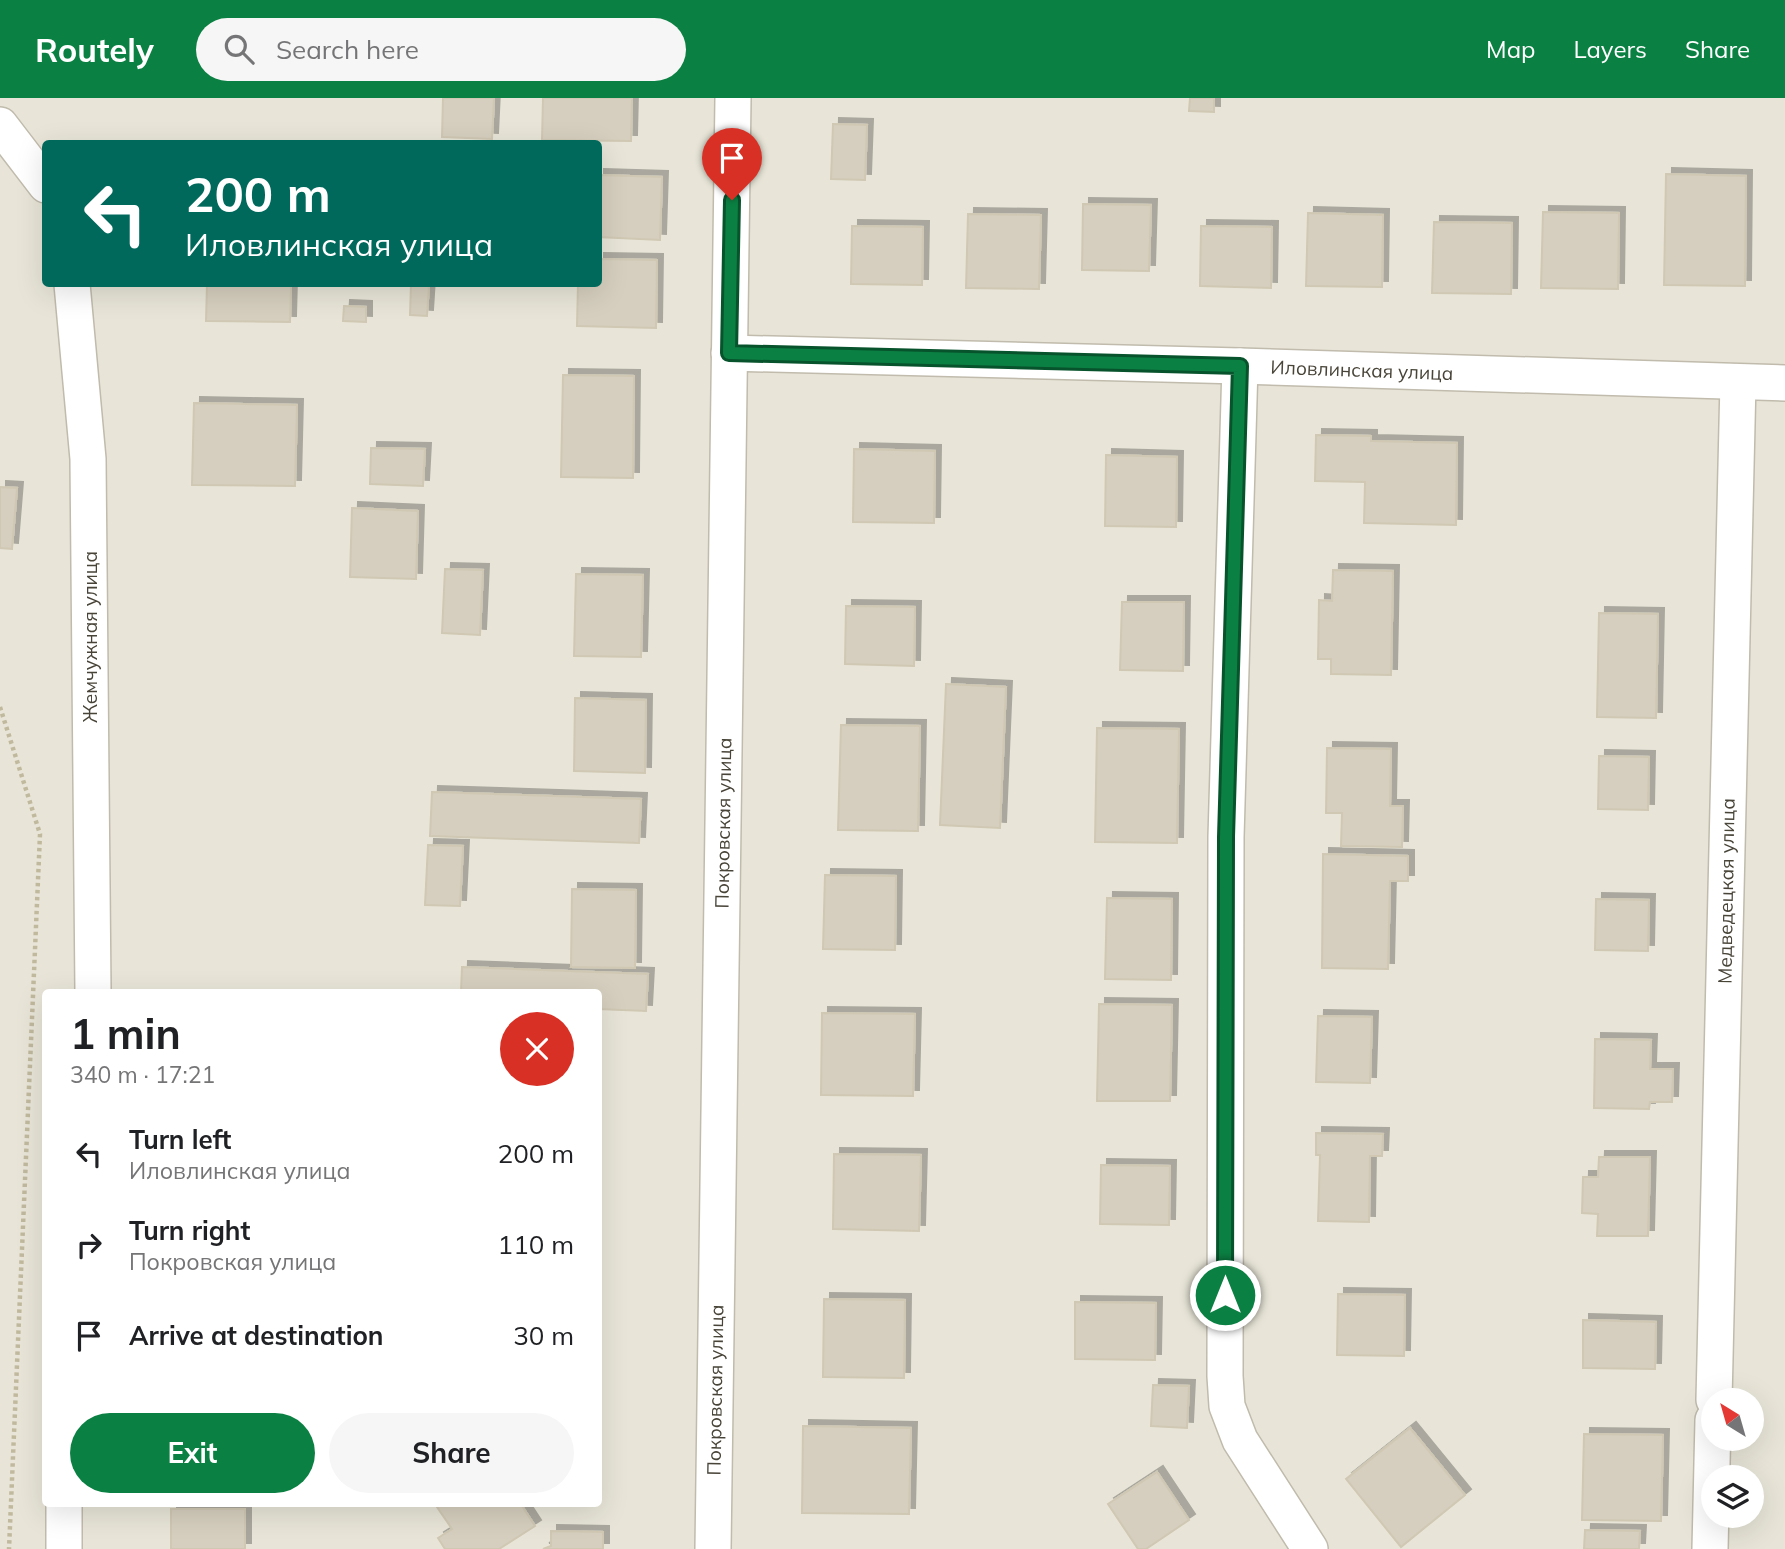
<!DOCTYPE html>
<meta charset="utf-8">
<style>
:root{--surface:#fff;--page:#f6f6f6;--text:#202124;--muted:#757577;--accent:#0b8043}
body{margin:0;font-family:Mulish,sans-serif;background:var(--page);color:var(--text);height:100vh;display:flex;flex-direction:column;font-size:26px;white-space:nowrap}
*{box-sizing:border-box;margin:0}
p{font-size:23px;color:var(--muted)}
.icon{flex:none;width:38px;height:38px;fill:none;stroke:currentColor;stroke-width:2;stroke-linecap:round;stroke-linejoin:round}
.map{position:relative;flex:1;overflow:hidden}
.sheet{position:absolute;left:42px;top:891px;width:560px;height:518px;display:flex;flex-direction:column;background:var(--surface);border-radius:7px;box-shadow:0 7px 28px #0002}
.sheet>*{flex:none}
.top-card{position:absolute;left:42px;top:42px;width:560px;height:147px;border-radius:7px;box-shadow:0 7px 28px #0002;background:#00695c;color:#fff;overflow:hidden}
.needle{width:46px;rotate:323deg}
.buttons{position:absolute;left:1701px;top:1290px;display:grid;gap:14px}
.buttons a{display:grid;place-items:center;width:63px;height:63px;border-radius:50%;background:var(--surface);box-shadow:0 7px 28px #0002;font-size:35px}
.pin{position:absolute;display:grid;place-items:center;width:60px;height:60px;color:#fff;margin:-72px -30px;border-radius:50% 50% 50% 0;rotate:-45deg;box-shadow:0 0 7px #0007}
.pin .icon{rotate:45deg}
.me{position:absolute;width:77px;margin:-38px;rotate:0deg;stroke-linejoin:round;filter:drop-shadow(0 0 5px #0008)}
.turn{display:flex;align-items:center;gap:24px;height:147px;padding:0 28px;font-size:32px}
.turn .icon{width:91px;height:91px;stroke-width:2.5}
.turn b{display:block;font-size:49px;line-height:60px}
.round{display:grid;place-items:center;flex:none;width:74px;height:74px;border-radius:37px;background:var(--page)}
.summary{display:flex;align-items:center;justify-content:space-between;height:119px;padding:0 28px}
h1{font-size:42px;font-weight:700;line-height:52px}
.action{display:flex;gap:14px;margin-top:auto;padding:14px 28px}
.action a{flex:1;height:80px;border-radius:42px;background:var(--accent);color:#fff;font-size:28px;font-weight:700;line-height:80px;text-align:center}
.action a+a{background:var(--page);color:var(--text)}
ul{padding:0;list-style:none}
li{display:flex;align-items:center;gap:21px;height:91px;padding:0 28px}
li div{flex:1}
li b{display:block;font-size:26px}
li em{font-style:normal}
header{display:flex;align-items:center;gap:42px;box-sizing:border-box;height:98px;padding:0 35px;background:var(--accent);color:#fff}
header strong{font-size:33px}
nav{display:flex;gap:38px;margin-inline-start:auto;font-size:24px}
.search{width:490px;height:63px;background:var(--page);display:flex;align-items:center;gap:18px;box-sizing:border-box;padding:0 24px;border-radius:38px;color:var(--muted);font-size:26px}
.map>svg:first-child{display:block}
</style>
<header>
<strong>Routely</strong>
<div class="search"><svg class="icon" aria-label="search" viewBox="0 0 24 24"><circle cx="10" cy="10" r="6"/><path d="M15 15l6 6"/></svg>Search here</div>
<nav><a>Map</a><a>Layers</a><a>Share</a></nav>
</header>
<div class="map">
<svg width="1785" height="1451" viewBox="0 0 1785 1451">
<defs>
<filter id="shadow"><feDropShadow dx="6" dy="-6" stdDeviation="0" flood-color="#0004"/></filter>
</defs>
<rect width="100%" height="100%" fill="#f4f2ea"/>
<!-- residential -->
<path fill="#e8e5d8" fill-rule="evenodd" d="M0,0H1785V1451H0ZM46,46H598V186H46ZM46,894H598V1405H46ZM1713,1302H1752V1340H1713ZM1713,1379H1752V1418H1713Z"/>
<!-- building -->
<g fill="#d6cfbf" stroke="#d0c8b3" stroke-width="2" filter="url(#shadow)">
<path d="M443,0H494L492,41L442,39Z"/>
<path d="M543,0H632L631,43L542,42Z"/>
<path d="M1190,0H1214V14L1189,13Z"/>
<path d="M833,26L867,27L865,82L831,81Z"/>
<path d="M1666,76L1746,78L1745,188L1664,187Z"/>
<path d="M598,77L662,79L660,142L598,139Z"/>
<path d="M1083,106L1151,107L1149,173L1082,172Z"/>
<path d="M1543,114L1619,115L1618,191L1541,190Z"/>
<path d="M1308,115L1383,117L1382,189L1306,188Z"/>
<path d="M968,116L1041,117L1039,191L966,190Z"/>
<path d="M1434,124L1512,125L1511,196L1432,195Z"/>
<path d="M852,128L923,129L922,187L851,186Z"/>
<path d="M1201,128L1272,129L1271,190L1200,188Z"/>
<path d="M598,161L657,162L656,230L577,228L578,186H598Z"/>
<path d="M207,186H291L290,224L206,223Z"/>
<path d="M411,186H429L427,218L410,217Z"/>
<path d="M344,208L366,209V224L343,223Z"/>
<path d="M563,277L634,278L633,380L561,379Z"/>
<path d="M194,305L297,307L295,388L192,387Z"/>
<path d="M1316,337L1371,338V343L1457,345L1456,427L1364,425L1365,384L1315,383Z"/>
<path d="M371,350L425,351L423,388L370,386Z"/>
<path d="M854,351L935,353L934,425L853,424Z"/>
<path d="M1106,357L1177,359L1176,429L1105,428Z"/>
<path d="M0,389L17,390L12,451L0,450Z"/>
<path d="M352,410L418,413L416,481L350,479Z"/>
<path d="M445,471L483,472L480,537L442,535Z"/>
<path d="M1333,472L1393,473L1391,577L1331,576V561H1318L1319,502L1332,503Z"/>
<path d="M576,476L643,477L641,559L574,558Z"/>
<path d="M1122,504H1184L1183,573L1120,572Z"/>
<path d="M846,508L915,509L914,568L845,566Z"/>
<path d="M1599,515L1658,516L1656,620L1597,619Z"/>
<path d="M946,586L1006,589L1000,730L940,727Z"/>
<path d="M575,600L646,602L645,675L574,673Z"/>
<path d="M841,627L920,628L918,733L838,732Z"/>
<path d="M1097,630L1179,631L1177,745L1095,744Z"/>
<path d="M1327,650L1391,651L1390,708H1403L1402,749L1341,748L1342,715H1326Z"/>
<path d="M1599,658L1649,659L1648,712L1598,711Z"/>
<path d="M432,694L641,701L639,745L430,738Z"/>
<path d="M428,747L463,748L460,808L425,807Z"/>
<path d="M1323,756L1408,758V783H1390L1388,871L1322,870Z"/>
<path d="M825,777L896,778L895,852L823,851Z"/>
<path d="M572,791L636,792L635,870L571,869Z"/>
<path d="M1107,800L1172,801L1171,882L1105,881Z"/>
<path d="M1596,801L1649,802L1648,853L1595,852Z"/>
<path d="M462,869L648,876L646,913L598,911V894H461Z"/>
<path d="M1099,906L1172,907L1170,1003H1097Z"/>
<path d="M822,915L915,916L913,998L821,997Z"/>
<path d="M1318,918L1372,919L1370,985L1316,984Z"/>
<path d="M1595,941L1651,942L1650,971H1673L1672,1004H1650L1649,1011L1594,1010Z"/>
<path d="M1316,1035L1383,1036L1382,1058H1370L1369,1124L1318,1123L1320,1057H1316Z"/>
<path d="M834,1056L921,1057L919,1133L833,1131Z"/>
<path d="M1599,1059H1650L1648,1138H1597L1598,1116L1582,1115L1583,1079H1598Z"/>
<path d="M1101,1067L1170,1068L1169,1127L1100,1126Z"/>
<path d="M1338,1196L1405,1197L1404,1258L1337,1257Z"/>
<path d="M824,1201L905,1202L904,1280L823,1279Z"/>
<path d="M1075,1204L1156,1205L1155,1262L1075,1261Z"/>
<path d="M1583,1222L1656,1224L1655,1271L1583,1270Z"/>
<path d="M1153,1287L1189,1288L1187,1330L1151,1328Z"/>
<path d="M803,1328L911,1330L909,1416L802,1415Z"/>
<path d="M1410,1330L1465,1397L1401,1449L1346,1381Z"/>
<path d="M1584,1336L1663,1337L1661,1423L1582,1422Z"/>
<path d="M1157,1374L1189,1422L1146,1451H1138L1108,1406Z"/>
<path d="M444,1405H520L535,1428L499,1451H445L438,1440L452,1431L437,1409Z"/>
<rect x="171" y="1411" width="74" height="40"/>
<path d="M1585,1432L1640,1433L1639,1451H1584Z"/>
<path d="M551,1433L603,1434V1451H543L551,1448Z"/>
</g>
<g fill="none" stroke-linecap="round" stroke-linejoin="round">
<defs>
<g id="minor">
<path d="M0,27L46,87"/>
<path d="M72,186L88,361L93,894"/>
<path d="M729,255L1240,268L1785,285"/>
<path d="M1240,268L1226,739L1225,1278L1227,1308L1240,1342L1310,1451"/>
<path d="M1714,1302L1738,284"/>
<path d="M64,1405V1451"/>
<path d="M713,1451L733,0"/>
<path d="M1710,1451L1713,1322"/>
</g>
</defs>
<!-- minor casing -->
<use href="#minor" stroke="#c0bbac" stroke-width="38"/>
<!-- path -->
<path stroke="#c1b99e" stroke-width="4.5" stroke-dasharray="3.5 3.5" stroke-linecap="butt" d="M0,609L40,736L9,1451"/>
<!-- minor -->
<use href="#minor" stroke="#fff" stroke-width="35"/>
</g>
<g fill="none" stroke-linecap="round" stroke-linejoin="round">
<defs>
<path id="route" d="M732,102L729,255L1240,268L1226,739L1225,1197"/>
</defs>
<!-- route casing -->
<use href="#route" stroke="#07532c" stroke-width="18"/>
<!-- route -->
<use href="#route" stroke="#0b8043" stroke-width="12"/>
</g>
<g text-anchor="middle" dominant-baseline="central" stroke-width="6" stroke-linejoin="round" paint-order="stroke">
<!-- street labels -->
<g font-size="19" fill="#484438" stroke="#fff">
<text transform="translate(1362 272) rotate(2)">Иловлинская улица</text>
<text transform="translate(90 539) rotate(-90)">Жемчужная улица</text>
<text transform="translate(723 725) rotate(-89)">Покровская улица</text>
<text transform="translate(1726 793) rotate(-89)">Медведецкая улица</text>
<text transform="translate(715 1292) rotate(-89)">Покровская улица</text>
</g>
</g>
</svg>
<div class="buttons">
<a><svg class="needle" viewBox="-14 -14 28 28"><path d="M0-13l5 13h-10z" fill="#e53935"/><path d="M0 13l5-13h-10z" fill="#757577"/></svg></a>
<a><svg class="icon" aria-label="layers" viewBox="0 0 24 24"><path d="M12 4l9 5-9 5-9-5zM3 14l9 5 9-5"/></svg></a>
</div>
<div class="pin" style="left:732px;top:102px;background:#d93025"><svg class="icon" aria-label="arrive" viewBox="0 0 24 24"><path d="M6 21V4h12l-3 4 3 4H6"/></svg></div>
<svg class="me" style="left:1225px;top:1197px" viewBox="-20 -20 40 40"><circle r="17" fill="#0b8043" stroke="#fff" stroke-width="3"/><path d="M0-11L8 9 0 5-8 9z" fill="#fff"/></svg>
<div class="top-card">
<div class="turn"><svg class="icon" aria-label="left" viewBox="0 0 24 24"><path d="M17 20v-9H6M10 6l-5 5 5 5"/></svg><div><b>200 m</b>Иловлинская улица</div></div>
</div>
<section class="sheet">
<div class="summary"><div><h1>1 min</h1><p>340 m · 17:21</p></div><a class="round" style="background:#d93025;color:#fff"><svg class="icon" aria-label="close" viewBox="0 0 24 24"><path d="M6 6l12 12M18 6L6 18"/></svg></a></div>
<ul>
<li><svg class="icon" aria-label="left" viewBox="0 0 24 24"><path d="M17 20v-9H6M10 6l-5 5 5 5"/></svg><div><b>Turn left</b><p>Иловлинская улица</p></div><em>200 m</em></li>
<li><svg class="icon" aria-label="right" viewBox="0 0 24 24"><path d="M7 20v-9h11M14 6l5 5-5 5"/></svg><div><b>Turn right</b><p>Покровская улица</p></div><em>110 m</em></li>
<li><svg class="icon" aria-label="arrive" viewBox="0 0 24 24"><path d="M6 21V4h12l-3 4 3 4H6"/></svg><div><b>Arrive at destination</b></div><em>30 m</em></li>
</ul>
<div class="action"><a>Exit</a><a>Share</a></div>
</section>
</div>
